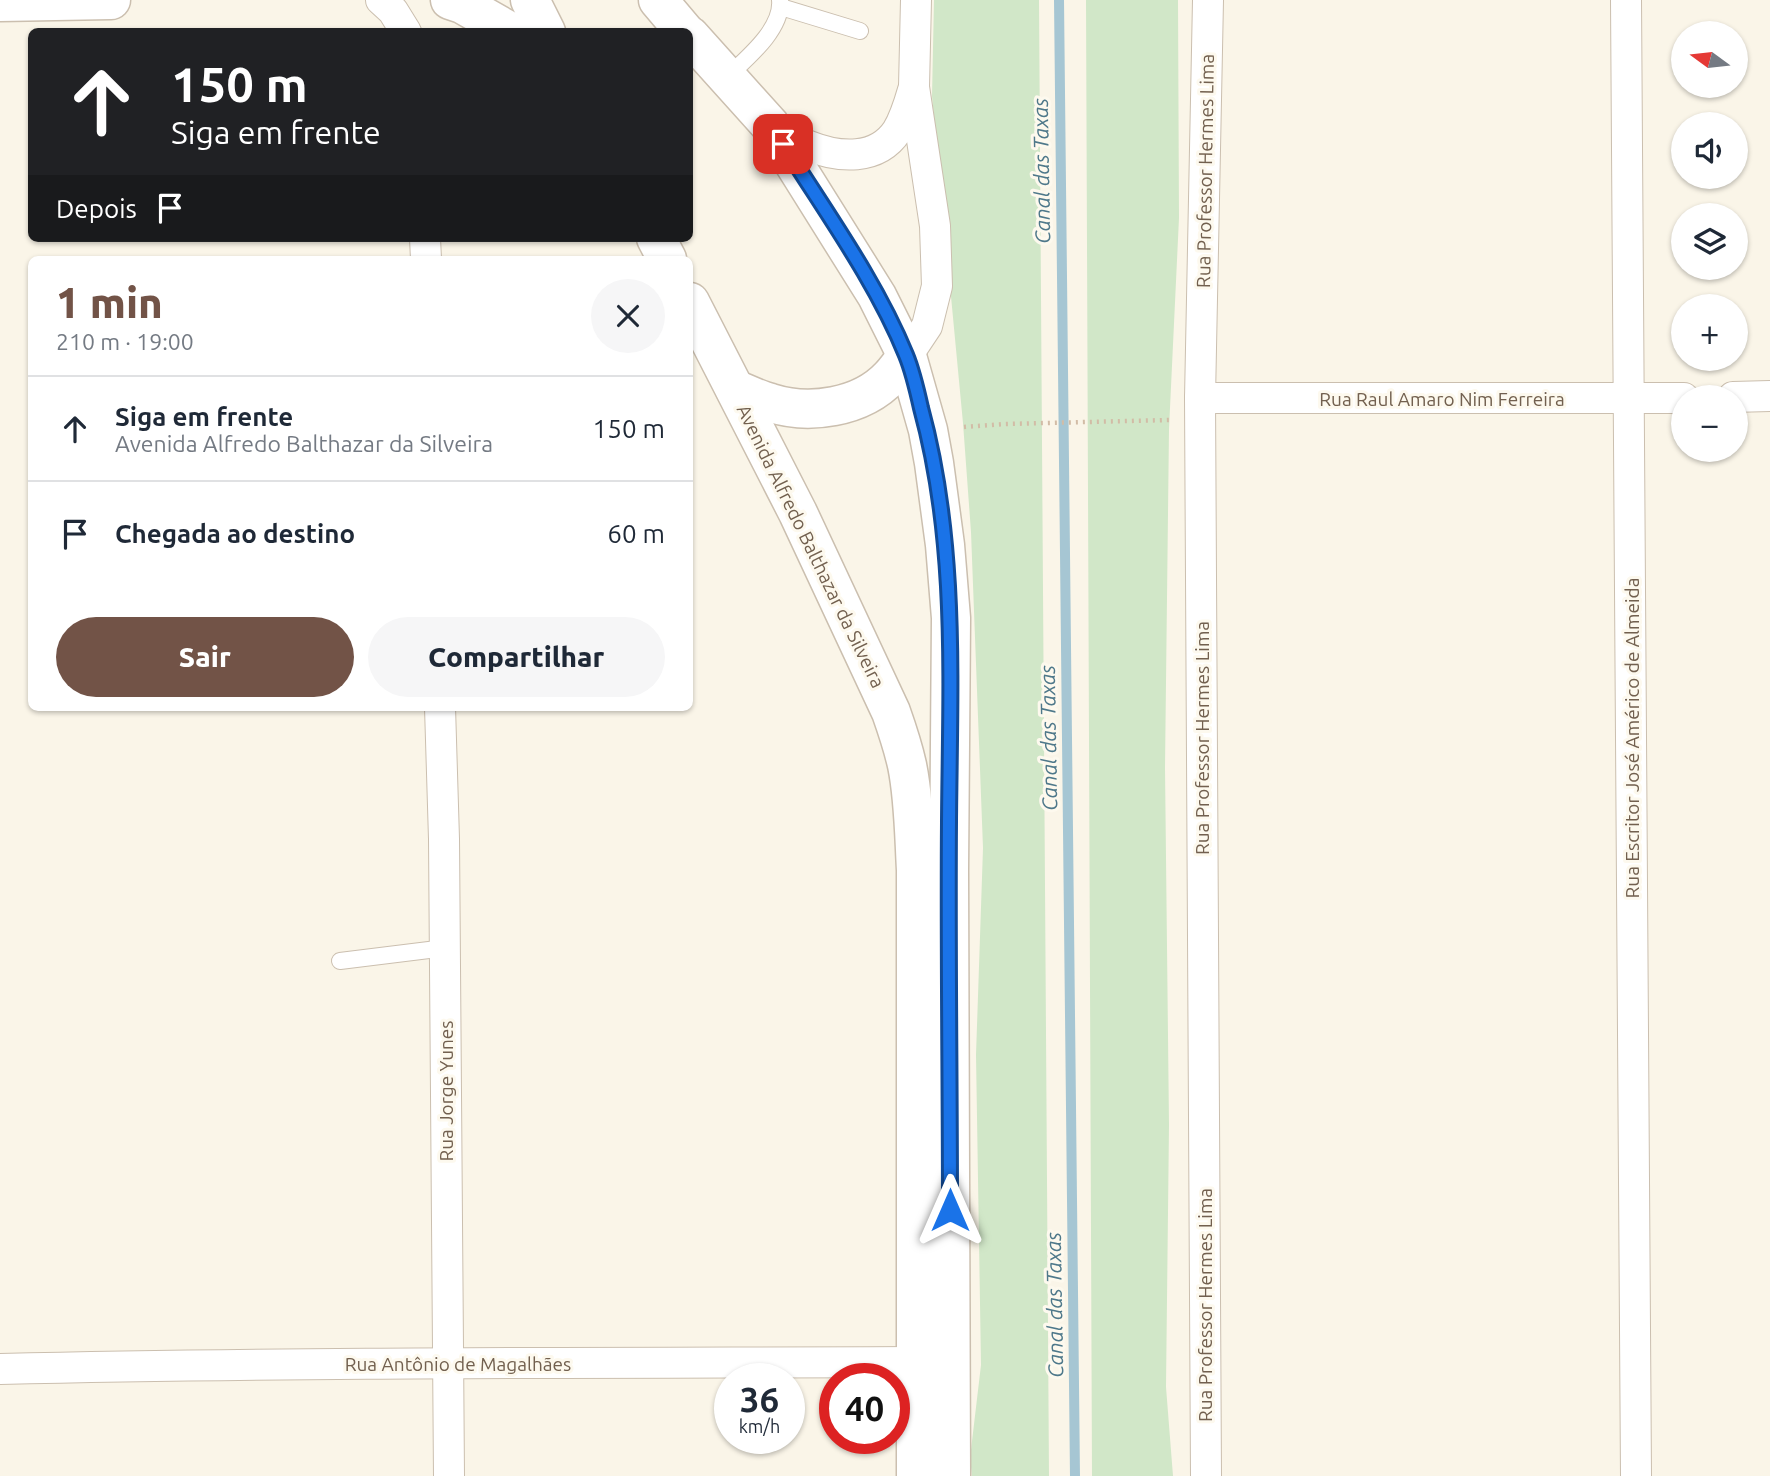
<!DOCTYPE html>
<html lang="pt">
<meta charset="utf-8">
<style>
:root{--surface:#fff;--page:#f6f6f7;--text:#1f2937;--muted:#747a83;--line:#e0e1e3;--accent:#725347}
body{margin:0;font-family:Ubuntu,sans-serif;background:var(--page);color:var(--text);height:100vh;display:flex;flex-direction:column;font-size:26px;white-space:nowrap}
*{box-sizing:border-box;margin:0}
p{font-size:23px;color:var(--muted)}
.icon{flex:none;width:38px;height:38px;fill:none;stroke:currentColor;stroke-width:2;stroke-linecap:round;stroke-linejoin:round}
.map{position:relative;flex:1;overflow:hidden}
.drawer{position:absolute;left:28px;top:256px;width:665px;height:455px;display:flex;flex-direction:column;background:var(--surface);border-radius:10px;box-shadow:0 2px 5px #0004}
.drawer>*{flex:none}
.hud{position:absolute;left:28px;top:28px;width:665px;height:214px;border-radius:10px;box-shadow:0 2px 5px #0004;background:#202124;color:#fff;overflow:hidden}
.needle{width:46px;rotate:285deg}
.tools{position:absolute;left:1671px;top:21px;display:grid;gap:14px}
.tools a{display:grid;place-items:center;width:77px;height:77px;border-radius:50%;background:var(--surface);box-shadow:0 2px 5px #0004;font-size:35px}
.speed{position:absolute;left:714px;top:1363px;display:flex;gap:14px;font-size:35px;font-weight:700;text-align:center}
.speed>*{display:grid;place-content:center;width:91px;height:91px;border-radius:50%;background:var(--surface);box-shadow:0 2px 5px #0004;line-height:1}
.speed small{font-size:18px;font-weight:400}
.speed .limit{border:10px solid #d22;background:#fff;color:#111}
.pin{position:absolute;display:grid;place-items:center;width:60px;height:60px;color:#fff;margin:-30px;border-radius:14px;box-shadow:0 4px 10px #0006}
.me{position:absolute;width:77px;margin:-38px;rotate:0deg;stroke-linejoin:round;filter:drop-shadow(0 0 5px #0008)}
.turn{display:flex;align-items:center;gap:24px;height:147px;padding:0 28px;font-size:32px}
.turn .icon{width:91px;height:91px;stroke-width:2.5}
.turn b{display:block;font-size:49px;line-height:60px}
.then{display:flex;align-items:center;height:66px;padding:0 28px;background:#0003;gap:14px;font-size:26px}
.round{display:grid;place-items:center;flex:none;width:74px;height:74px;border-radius:37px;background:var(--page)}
.headline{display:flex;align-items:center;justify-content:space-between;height:119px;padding:0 28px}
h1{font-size:42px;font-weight:800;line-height:52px;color:var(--accent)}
.action{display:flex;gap:14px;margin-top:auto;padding:14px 28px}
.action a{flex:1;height:80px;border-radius:42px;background:var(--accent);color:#fff;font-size:28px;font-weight:800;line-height:80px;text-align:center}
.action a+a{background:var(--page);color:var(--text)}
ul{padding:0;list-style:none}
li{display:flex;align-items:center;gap:21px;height:105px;padding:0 28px;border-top:2px solid var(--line)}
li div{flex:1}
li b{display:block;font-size:26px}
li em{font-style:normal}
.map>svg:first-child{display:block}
</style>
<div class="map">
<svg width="1770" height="1476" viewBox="0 0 1770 1476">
<rect width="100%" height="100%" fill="#faf5e8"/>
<!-- green -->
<g fill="#d1e7c8">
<path d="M934,0H1039L1049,1476H972L970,1458L981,1365L976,1055L983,848L971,532L963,423L932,96Z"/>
<path d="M1086,0H1178L1179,218L1169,429L1165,768L1169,1125L1166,1387L1173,1476H1092Z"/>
</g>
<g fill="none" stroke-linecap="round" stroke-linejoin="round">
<!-- stream -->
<path stroke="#a6c6d3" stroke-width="10" d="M1059,0L1075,1476"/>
<defs>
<g id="service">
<path d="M781,7L860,31"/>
<path d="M727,77C746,59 783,29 780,0"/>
<path d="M340,961L445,948"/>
</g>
<g id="minor">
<path d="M381,0L393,11L406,32"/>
<path d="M1626,0L1636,1476"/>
<path d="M771,125C783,132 796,141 809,146C839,158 877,161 897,131C905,118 909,104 913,90"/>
<path d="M425,238L426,259"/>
<path d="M907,356L927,326L937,286L935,226L914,87L916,0"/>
<path d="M1733,397L1770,396"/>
<path d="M1200,398H1684"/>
<path d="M440,707L444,839L449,1476"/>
<path d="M0,1369C305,1362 611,1363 916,1362"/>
<path d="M1206,1476L1200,398L1208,0"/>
</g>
<g id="tertiary">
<path d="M450,0L462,4L511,32"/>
<path d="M530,0L546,32"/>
<path d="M658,0L685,32"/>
<path d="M0,2L111,0"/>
<path d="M690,36L770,125L877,296L907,356L928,430L934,463L945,545L951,618L949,870L951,1476"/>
<path d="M656,238L667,259"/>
<path d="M690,302L798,513L891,712C897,729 903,747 907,765C914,799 914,835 916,870V1476"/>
<path d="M735,389C747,394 759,400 771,403C809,415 861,408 890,377C896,371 901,363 907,356"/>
</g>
</defs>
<!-- service casing -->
<use href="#service" stroke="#cbbfaf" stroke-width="18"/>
<!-- minor casing -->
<use href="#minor" stroke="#cbbfaf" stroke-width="32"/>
<!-- tertiary casing -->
<use href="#tertiary" stroke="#cbbfaf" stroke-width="41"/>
<!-- path -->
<path stroke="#d2bca6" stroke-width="4.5" stroke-dasharray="2 5" stroke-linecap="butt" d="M964,427L1005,424L1169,420"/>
<!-- service -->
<use href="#service" stroke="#fff" stroke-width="16"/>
<!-- minor -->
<use href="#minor" stroke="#fff" stroke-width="30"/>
<!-- tertiary -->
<use href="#tertiary" stroke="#fff" stroke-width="38"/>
</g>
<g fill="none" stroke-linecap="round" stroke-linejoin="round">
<defs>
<path id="route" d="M783,144C825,211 876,281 906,355C913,372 917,390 921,408C958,543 950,684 949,822C948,951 950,1081 950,1210"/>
</defs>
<!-- route casing -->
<use href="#route" stroke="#114b97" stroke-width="18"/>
<!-- route -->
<use href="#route" stroke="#1a73e8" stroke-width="12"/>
</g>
<g text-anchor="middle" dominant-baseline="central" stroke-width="6" stroke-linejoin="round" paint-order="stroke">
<!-- street labels -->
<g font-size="19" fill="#72604f" stroke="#fdf9ee">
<text transform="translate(1205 171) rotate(-89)">Rua Professor Hermes Lima</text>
<text x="1442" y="399">Rua Raul Amaro Nim Ferreira</text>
<text transform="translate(811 546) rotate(64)">Avenida Alfredo Balthazar da Silveira</text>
<text transform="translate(1202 738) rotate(-90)">Rua Professor Hermes Lima</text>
<text transform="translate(1632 738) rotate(-90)">Rua Escritor José Américo de Almeida</text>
<text transform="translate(446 1091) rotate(-90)">Rua Jorge Yunes</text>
<text transform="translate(1205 1305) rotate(-90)">Rua Professor Hermes Lima</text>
<text x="458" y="1364">Rua Antônio de Magalhães</text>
</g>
<!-- water labels -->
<g font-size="21" font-style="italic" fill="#4e788a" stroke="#fdf9ee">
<text transform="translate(1041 171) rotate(-91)">Canal das Taxas</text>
<text transform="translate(1048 738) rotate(-91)">Canal das Taxas</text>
<text transform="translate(1054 1305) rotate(-91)">Canal das Taxas</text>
</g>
</g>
</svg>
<div class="tools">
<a><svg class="needle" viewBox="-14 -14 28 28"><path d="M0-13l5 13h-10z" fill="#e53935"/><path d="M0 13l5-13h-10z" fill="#747a83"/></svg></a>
<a><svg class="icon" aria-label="sound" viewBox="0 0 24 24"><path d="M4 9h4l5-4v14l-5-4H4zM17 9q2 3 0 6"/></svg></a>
<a><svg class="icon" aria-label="layers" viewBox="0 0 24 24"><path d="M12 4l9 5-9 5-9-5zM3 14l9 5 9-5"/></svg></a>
<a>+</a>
<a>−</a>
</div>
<div class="speed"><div>36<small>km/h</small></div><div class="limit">40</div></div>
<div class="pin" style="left:783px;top:144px;background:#d93025"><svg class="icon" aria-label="arrive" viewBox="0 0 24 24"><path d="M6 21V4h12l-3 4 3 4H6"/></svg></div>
<svg class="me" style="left:950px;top:1210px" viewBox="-20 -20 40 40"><path d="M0-17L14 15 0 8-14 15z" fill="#1a73e8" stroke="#fff" stroke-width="4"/></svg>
<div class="hud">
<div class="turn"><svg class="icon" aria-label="ahead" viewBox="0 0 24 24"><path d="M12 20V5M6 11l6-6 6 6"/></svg><div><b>150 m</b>Siga em frente</div></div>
<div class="then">Depois<svg class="icon" aria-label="arrive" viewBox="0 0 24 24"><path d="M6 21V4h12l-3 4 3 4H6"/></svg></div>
</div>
<section class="drawer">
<div class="headline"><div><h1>1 min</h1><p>210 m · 19:00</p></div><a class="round"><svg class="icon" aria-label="close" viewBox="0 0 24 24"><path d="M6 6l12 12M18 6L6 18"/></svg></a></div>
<ul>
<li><svg class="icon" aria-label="ahead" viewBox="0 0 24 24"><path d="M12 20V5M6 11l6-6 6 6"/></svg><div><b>Siga em frente</b><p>Avenida Alfredo Balthazar da Silveira</p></div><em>150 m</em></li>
<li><svg class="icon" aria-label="arrive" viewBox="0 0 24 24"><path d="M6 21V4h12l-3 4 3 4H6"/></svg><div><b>Chegada ao destino</b></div><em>60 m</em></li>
</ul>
<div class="action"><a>Sair</a><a>Compartilhar</a></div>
</section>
</div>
